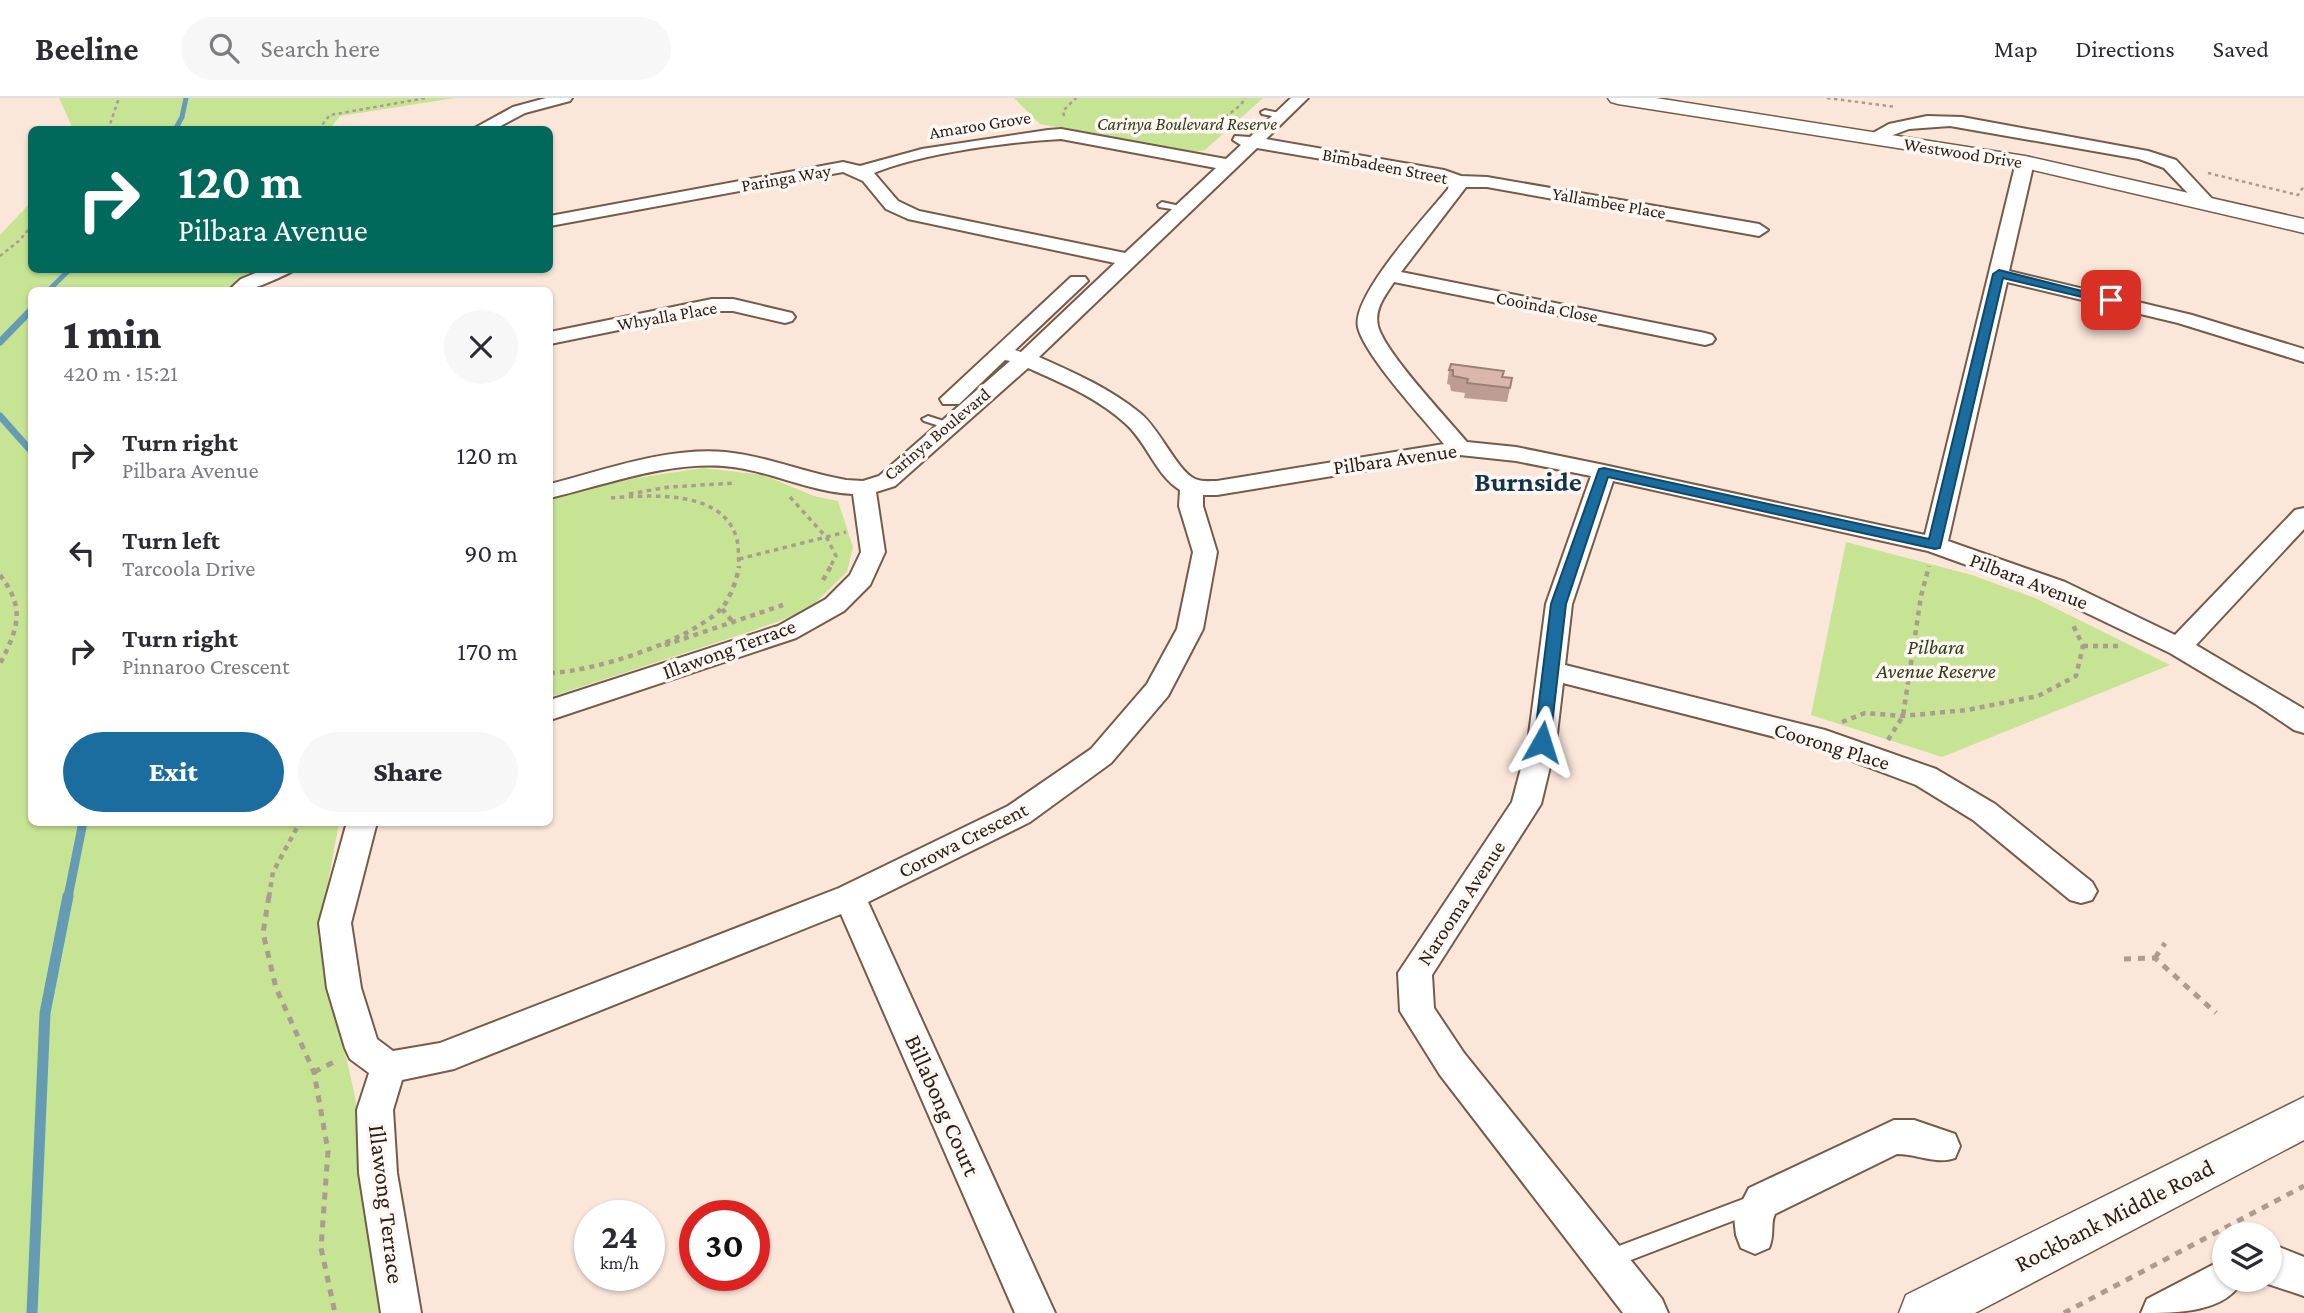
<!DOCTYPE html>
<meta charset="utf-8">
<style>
:root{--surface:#fff;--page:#f7f7f7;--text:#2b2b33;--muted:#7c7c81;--line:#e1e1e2;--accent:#1a6d9e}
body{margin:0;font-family:"Crimson Pro",serif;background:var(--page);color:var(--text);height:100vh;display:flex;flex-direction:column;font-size:26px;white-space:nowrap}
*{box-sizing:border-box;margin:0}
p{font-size:23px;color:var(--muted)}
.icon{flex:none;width:38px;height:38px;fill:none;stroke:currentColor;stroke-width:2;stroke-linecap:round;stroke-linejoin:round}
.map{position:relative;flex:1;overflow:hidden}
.panel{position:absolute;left:28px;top:189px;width:525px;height:539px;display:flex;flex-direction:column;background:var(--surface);border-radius:10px;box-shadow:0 2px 5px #0004}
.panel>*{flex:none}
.top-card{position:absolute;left:28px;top:28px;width:525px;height:147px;border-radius:10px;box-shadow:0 2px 5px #0004;background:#00695c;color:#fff;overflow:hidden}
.controls{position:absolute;left:2212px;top:1124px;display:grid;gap:14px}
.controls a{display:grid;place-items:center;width:70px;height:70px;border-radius:50%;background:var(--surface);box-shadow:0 2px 5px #0004;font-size:35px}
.speed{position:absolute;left:574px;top:1102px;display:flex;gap:14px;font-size:35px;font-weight:700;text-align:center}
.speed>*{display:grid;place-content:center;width:91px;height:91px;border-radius:50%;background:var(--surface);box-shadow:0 2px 5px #0004;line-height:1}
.speed small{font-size:18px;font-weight:400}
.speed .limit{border:10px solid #d22;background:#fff;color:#111}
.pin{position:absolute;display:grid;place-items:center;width:60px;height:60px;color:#fff;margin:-30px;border-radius:14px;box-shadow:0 4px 10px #0006}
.me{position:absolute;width:77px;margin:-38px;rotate:6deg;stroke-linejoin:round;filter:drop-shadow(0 0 5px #0008)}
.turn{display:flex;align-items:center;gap:24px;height:147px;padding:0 35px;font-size:32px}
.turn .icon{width:91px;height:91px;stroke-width:2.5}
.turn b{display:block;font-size:49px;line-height:60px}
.round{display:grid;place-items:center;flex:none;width:74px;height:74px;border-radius:37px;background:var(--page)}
.head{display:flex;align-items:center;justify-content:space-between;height:119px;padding:0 35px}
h1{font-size:42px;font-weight:800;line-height:52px}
.primary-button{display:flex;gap:14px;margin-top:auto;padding:14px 35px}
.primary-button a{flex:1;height:80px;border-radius:42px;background:var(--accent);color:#fff;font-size:28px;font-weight:800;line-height:80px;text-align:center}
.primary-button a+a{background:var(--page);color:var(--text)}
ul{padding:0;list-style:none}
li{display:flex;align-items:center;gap:21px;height:98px;padding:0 35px}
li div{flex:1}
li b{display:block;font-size:26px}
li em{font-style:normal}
header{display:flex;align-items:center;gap:42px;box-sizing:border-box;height:98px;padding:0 35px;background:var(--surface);border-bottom:2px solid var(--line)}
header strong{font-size:33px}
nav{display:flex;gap:38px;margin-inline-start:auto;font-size:24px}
.search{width:490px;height:63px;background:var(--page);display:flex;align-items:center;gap:18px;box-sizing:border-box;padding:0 24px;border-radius:38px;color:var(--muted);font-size:26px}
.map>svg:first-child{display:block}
</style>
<header>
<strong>Beeline</strong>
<div class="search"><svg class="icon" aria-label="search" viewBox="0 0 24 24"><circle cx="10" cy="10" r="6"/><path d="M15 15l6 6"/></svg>Search here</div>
<nav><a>Map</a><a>Directions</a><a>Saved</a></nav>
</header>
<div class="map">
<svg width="2304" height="1215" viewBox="0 0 2304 1215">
<rect width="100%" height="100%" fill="#fbe7da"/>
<!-- green -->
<g fill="#c6e494">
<path d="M59,0H455L340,18L329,32L73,31Z"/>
<path d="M1014,0H1263L1205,52L1194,54L1040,26Z"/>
<path d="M31,104L32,172H252L254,177L237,182L228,192H32V724L339,725L318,838L355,998L383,1215H0V137Z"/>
<path d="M703,370L763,377L814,398L838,403L853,449L847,474L808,512L752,533L550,599V400L622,382Z"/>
<path d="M1846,444L1972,477L2035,500L2170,567L1942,659L1811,617Z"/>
</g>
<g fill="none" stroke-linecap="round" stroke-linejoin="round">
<!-- stream-far3 -->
<g stroke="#669bb4" stroke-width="5">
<path d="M175,32L182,19L186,0"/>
<path d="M49,192L69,172"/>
</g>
<!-- stream-far2 -->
<g stroke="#669bb4" stroke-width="7">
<path d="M0,244L32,211"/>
<path d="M0,318L32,354"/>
</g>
<!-- stream-far1 -->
<path stroke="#669bb4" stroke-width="9" d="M68,799L83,724"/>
<!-- stream -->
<path stroke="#669bb4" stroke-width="11" d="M32,1215L45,915L68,798"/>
<defs>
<g id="service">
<path d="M1265,12L1284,16L1285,18L1281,20L1262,16L1261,14Z"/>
<path d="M1162,104L1189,110L1184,113L1159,109L1158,107Z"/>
<path d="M928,318L953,326L955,328L949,331L924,323L922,321Z"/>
<path d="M1754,1097L1761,1100L1763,1106L1761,1112L1610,1170L1603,1168L1600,1161L1603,1154Z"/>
</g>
<g id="minor">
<path d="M546,0H572L570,3L525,15L493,32H471L513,9Z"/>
<path d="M1291,0H1308L1266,41L1444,72L1461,78L1487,79L1759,126L1768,132L1759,138L1487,89H1466L1401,174L1705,235L1712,237L1715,241L1712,245L1705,247L1394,184C1385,198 1374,211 1378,228C1385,255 1447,320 1467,344L1516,349L1604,367L1925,437L2016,64L2025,59L2031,60L2034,64L2009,173L2192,217L2304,251V264L2178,225L2007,184L1948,443L2065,484L2175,537L2295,412L2304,410V431L2196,547L2304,611V635L2294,632L2257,607L2170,555L2047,496L1928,453L1613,383L1572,506L1565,567L1825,632L1936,671L1995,706L2092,784L2097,793L2092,802L2081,805L2070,802L1973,722L1916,687L1818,650L1563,585L1556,644L1541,706L1432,877L1434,910L1464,955L1662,1201L1668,1215H1623L1440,977L1400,913L1398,875L1512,704L1528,644L1546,506L1591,378L1516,363L1460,357L1217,397H1203V408L1217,454L1203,531L1168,598L1111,665L1030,724L868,804L1055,1215H1015L841,816L454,971L402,982L393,1012L397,1075L421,1215H381L359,1075L357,1012L369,975L350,961L345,950L327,890L319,825L347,724H377L351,825L361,890L377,941L393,953L440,945L839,790L1008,708L1091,651L1147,586L1177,531L1193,454L1179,408L1180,392C1155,376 1148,346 1126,326C1098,300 1062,285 1028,270L895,388L876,394L885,454L870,487L844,513L796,540L550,622V602L778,528L826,501L850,477L861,454L853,396C808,394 767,371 723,368C665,364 605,387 550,400V386C605,372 666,349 725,354C766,358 805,375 846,382L863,383L879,378L1010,263L1005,262L959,306H943L940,301L1071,179H1085L1088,183L1015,252L1021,254L1115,165L908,121L886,111L863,83L843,74L550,128V118L843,64L860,68L922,51L1048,32L1061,31L1226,61L1241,47L1233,42L1235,38L1250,39ZM1061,41L1216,70L1125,155L919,113L898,103L874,75C923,55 1008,44 1061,41ZM1257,50L1440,81L1449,85L1448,91C1427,117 1351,198 1358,229C1364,257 1424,321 1444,346L1217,383C1210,383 1202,384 1195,381C1177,373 1160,331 1140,315C1109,290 1075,275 1039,259Z"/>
<path d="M1927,18L1962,19L2148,53L2176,62L2215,104L2206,109L2200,108L2164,70L2139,61L1950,28L1909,31L1872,45L1864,40L1889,26Z"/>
<path d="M263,172H294C291,175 252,192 247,192C241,193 234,192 229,192L241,181Z"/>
<path d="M712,201H733L792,215L795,219L792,223L785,225L733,213H712L550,246V234Z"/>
<path d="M1894,1022H1914L1955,1036L1960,1048L1955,1060C1936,1067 1918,1056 1897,1056L1775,1116C1770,1125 1775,1136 1769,1150L1755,1156L1741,1150L1736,1137L1734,1119L1749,1090Z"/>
<path d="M2270,1149H2279L2304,1159V1198L2256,1182L2270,1181Z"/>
<path d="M2224,1161V1181H2243C2227,1215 2176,1215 2141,1215L2147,1201Z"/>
</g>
<g id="tertiary">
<path d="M1608,0H1656L2025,58L2304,121V135L2025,70L1618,6L1611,4Z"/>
<path d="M2304,999V1042L1975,1215H1899L1906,1197Z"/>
</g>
</defs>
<!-- service casing -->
<use href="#service" stroke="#775b49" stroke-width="4"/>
<!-- minor casing -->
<use href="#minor" stroke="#775b49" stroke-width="4"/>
<!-- tertiary casing -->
<use href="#tertiary" stroke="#775b49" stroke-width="3"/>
<!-- path-far3 -->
<g stroke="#ac9b90" stroke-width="2.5" stroke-dasharray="3.5 3.5" stroke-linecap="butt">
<path d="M1827,0L1896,9"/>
<path d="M1064,18L1063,13L1076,0"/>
<path d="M108,32L119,0"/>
<path d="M318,32L330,17L426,0"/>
<path d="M1164,34C1194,30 1227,26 1246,0"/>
<path d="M2208,75L2298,97L2304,88"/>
<path d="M0,158L20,142L32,127"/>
</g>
<!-- path-far2 -->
<g stroke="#ac9b90" stroke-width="3.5" stroke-dasharray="4.5 4.5" stroke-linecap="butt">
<path d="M629,396L669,389L735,385"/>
<path d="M790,399L827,440L836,458L830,469"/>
<path d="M611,400C650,397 725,391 737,442C739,450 738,460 739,469"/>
<path d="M739,461L846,434"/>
</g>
<!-- path-far1 -->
<g stroke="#ac9b90" stroke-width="4.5" stroke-dasharray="5 5" stroke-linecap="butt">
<path d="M0,477C26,511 18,530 0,566"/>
<path d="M823,482L831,468"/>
<path d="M722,511L733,524"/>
<path d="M665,547L783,507"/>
<path d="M2083,548H2121"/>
<path d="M550,575C596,573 686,544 720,512C729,504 738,479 739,468"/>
<path d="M1842,624L1865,615L1903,618L1967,612L2038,598L2076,578L2083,548L2072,525"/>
<path d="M1888,642L1903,618L1921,498L1929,468"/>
<path d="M269,799L273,774L300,724"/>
</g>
<!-- path -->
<g stroke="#ac9b90" stroke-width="5" stroke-dasharray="7 7" stroke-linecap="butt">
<path d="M269,798L263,835L276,890L314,974L328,1053L321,1150L335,1215"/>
<path d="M2155,860L2165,845"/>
<path d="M2124,861L2155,860L2216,915"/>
<path d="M314,974L338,962"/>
<path d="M2064,1215L2304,1088"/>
</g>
<!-- service -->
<use href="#service" fill="#fff" fill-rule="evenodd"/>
<!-- minor -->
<use href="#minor" fill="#fff" fill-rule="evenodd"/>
<!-- tertiary -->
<use href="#tertiary" fill="#fff" fill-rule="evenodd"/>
</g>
<!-- wall -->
<path fill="#bc9d91" d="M1449,272L1512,280L1507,304L1464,300L1465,295L1451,293L1450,287L1447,286Z"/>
<!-- building -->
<path fill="#dbb7a9" stroke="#998076" stroke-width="2" d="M1451,266L1504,273L1502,279L1512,280L1510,290L1467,285L1468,281L1453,278V272H1449Z"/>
<!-- route -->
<path fill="#1a6d9e" stroke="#114767" stroke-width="2" d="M1999,172L2117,202L2111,206L2003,180L1940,450L1935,451L1608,379L1566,506L1550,644L1548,648H1536L1534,644L1551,506L1599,371L1604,370L1929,441L1993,176Z"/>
<g text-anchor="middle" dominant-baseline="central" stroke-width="7" stroke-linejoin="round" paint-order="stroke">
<!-- far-park labels -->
<g font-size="18" font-style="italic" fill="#313e19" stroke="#fef7f3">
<text x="1187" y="26">Carinya Boulevard Reserve</text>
</g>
<!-- far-street labels -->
<g font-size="18" fill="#2a1e17" stroke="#fef7f3">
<text transform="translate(980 27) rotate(-9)">Amaroo Grove</text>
<text transform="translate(1963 55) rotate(9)">Westwood Drive</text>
<text transform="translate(1385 68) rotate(11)">Bimbadeen Street</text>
<text transform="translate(786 80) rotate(-10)">Paringa Way</text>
<text transform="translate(1609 105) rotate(10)">Yallambee Place</text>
<text transform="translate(1547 209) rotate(11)">Cooinda Close</text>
<text transform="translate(667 218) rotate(-10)">Whyalla Place</text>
<text transform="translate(937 336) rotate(-40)">Carinya Boulevard</text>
</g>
<!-- street labels -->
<g font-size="21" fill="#2a1e17" stroke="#fef7f3">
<text transform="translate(1395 361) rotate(-8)">Pilbara Avenue</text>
<text transform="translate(2029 483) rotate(21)">Pilbara Avenue</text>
<text transform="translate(729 551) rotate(-20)">Illawong Terrace</text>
<text transform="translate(1832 648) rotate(17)">Coorong Place</text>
<text transform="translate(963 742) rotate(-27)">Corowa Crescent</text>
<text transform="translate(1461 805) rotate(-57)">Narooma Avenue</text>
</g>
<!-- park labels -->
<g font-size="21" font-style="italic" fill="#313e19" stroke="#fef7f3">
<text x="1936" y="549">Pilbara<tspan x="1936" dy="24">Avenue Reserve</tspan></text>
</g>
<!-- near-street labels -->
<g font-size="24" fill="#2a1e17" stroke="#fef7f3">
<text transform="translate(943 1007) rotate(66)">Billabong Court</text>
<text transform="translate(387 1106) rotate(83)">Illawong Terrace</text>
<text transform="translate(2114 1117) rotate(-27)">Rockbank Middle Road</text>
</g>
<!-- district labels -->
<g font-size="28" font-weight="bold" fill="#0e344c" stroke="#fef7f3">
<text x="1528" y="383">Burnside</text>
</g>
</g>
</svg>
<div class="controls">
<a><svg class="icon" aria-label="layers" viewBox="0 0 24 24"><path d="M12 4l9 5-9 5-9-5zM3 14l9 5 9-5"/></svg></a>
</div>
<div class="speed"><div>24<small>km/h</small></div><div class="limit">30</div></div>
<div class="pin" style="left:2111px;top:202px;background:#d93025"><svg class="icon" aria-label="arrive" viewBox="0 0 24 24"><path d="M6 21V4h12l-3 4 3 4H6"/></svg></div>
<svg class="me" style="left:1542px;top:644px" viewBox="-20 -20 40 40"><path d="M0-17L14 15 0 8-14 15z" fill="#1a6d9e" stroke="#fff" stroke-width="4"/></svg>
<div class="top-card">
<div class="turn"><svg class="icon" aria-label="right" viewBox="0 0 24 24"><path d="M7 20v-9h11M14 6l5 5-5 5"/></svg><div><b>120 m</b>Pilbara Avenue</div></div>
</div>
<section class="panel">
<div class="head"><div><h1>1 min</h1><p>420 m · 15:21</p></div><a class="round"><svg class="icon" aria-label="close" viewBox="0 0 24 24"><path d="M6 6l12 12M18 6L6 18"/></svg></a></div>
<ul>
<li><svg class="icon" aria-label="right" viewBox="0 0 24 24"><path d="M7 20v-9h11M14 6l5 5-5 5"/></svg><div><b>Turn right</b><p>Pilbara Avenue</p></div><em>120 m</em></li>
<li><svg class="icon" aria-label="left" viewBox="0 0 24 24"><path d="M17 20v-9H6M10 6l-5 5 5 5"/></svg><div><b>Turn left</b><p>Tarcoola Drive</p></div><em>90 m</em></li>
<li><svg class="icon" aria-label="right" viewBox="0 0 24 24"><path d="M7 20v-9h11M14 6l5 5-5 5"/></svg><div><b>Turn right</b><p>Pinnaroo Crescent</p></div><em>170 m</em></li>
</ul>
<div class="primary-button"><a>Exit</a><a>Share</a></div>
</section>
</div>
